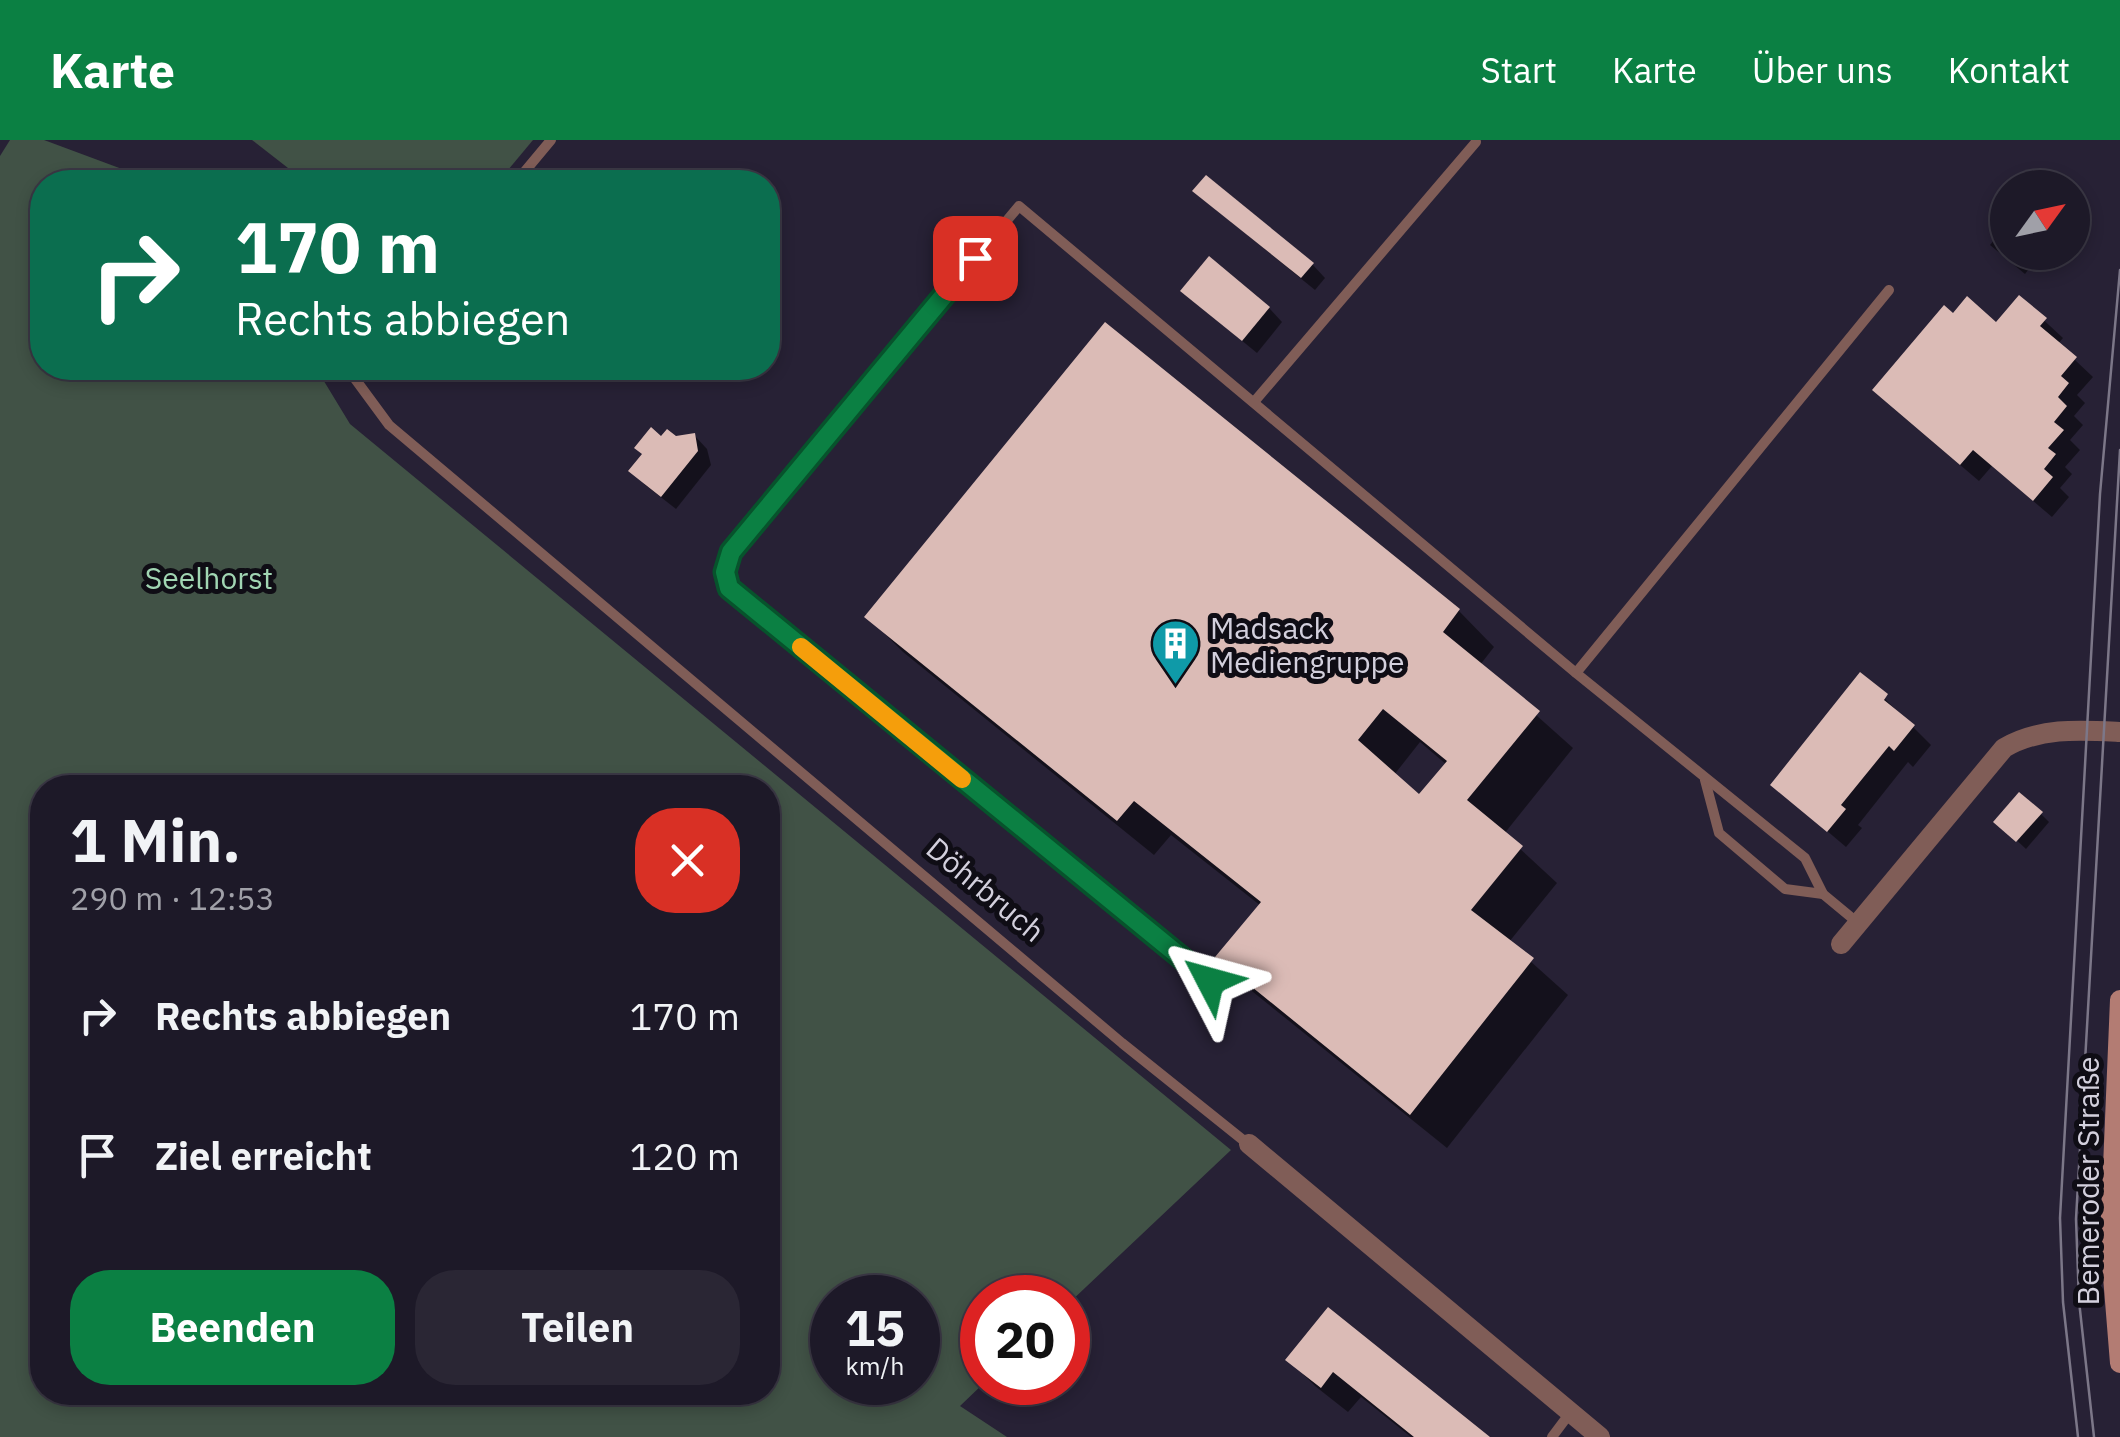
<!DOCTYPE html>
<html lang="de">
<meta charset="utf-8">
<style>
:root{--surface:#1d1928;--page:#2a2634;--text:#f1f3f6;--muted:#a0a0a8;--line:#3b3845;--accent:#0b8043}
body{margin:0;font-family:"IBM Plex Sans",sans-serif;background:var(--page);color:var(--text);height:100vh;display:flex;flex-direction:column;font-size:38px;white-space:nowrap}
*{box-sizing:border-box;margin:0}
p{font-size:32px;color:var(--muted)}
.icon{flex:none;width:55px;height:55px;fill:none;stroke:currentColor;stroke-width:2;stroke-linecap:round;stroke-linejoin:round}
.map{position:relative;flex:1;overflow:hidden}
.side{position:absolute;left:30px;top:635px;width:750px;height:630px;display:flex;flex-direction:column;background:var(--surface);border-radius:40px;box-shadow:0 5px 15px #0003,0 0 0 2px var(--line)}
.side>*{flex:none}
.hud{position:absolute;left:30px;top:30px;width:750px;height:210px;border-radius:40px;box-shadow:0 5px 15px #0003,0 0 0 2px var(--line);background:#0b6e4f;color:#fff;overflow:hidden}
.needle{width:65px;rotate:57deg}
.tools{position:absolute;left:1990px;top:30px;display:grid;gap:20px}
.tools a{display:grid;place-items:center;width:100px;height:100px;border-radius:50%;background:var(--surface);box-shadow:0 5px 15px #0003,0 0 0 2px var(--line);font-size:50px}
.speed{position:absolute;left:810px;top:1135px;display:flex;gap:20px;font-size:50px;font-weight:700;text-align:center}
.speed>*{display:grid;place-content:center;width:130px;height:130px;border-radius:50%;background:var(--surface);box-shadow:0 5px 15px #0003,0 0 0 2px var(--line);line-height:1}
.speed small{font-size:25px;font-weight:400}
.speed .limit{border:15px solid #d22;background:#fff;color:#111}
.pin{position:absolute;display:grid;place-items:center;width:85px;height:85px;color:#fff;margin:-42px;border-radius:20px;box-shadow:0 5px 15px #0006}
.me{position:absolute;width:110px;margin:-55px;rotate:309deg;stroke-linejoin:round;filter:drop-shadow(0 0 8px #0008)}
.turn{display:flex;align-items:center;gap:35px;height:210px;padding:0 40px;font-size:45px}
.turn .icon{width:130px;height:130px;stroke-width:2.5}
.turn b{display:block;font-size:70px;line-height:85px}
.round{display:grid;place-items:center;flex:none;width:105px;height:105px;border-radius:40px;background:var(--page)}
.headline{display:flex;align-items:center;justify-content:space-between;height:170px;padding:0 40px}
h1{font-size:60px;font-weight:700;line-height:75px}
.primary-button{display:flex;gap:20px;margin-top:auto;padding:20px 40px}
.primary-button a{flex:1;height:115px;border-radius:40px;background:var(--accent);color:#fff;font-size:40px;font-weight:700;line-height:115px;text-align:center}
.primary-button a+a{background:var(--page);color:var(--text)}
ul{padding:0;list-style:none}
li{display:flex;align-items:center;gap:30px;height:140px;padding:0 40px}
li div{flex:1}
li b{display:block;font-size:38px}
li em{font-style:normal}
header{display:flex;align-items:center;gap:60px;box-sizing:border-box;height:140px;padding:0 50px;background:var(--accent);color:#fff}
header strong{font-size:48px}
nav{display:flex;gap:55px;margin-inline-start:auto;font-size:35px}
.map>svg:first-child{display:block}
</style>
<header>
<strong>Karte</strong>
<nav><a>Start</a><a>Karte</a><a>Über uns</a><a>Kontakt</a></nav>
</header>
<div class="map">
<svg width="2120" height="1297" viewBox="0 0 2120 1297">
<rect width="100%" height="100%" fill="#272135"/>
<!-- green -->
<g fill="#415246" fill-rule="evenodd">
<path d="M10,0H44L157,42H42V228H316L350,284L1231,1010L1068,1164V1158H982L984,1243L960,1266L1007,1297H0V16ZM42,648H768V1252H42ZM832,1158H918V1242H832Z"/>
<path d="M252,0H533L498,42H306Z"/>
</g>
<!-- shadow -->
<g fill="#0007" fill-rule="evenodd">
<path d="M1209,64L1312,124L1325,138L1315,150Z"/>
<path d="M2008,83V112H2042L2025,134L1990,105Z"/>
<path d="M2020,158L2063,198L2058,204L2093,237L2077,255L2085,263L2074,276L2083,285L2070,300L2080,310L2065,327L2072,334L2060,348L2069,357L2052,377L1992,326L1979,341L1893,268L1953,176L1997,185Z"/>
<path d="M1197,164L1269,168L1282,182L1257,213Z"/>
<path d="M1105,186L1459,471L1494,507L1480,525L1573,608L1504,694L1557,743L1509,802L1568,855L1447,1008L1253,852L1218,816L1261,766L1171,695L1154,715L903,512L868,477ZM1420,602L1447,625L1420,657L1394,635Z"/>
<path d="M694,295L707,309L711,325L676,369L644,344L661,299Z"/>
<path d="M1861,535L1931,605L1913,627L1908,622L1858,685L1862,688L1846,707L1773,645Z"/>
<path d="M2041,674L2049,682L2026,709L1996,681Z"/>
<path d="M1328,1171L1484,1297H1411L1361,1257L1348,1272L1315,1246L1289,1220Z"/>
</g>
<!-- building -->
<g fill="#dbbbb6" fill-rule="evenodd">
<path d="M1206,35L1314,123L1301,138L1192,51Z"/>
<path d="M1209,116L1270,167L1242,201L1180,151Z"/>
<path d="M2019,155L2047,178L2040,186L2077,217L2061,236L2069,243L2058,257L2067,266L2054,282L2064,290L2048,308L2056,314L2044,329L2053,337L2033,361L1973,310L1960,325L1872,250L1944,165L1953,173L1967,156L1996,182Z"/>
<path d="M1105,182L1460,469L1443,492L1540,571L1467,660L1523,706L1471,770L1534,818L1410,975L1215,817L1261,762L1134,661L1117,681L864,477ZM1383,569L1447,621L1419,654L1358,600Z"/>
<path d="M651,287L661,296L667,289L676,296L695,293L698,311L661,357L628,331L642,314L634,308Z"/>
<path d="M1860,532L1888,554L1884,560L1915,585L1894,611L1889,606L1841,665L1846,669L1827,692L1770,645Z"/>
<path d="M2019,652L2043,672L2016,702L1993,682Z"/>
<path d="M1328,1167L1490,1297H1414L1333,1232L1321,1248L1285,1220Z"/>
</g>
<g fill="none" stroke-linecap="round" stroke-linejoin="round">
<!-- lane -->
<g stroke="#805d57" stroke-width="10">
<path d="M516,42L551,0"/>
<path d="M354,228L350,232L389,285L1122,903L1248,1004"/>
<path d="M1254,262L1476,2"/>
<path d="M1576,533L1889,150"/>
<path d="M1705,640L1719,693L1785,749L1823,754"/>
<path d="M1210,841L729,448L725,432L731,411L1019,66L1576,533L1805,718L1823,754L1858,783"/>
<path d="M1552,1297L1570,1273"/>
</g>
<!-- street -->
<g stroke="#805d57" stroke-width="20">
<path d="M1841,804L2004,608C2039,587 2081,590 2120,592"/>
<path d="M1249,1004L1600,1297"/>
</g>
<!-- secondary -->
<path stroke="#b37c73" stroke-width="20" d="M2120,860L2110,1099L2120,1223"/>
<!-- tram -->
<g stroke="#7c7788" stroke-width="2.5">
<path d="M2078,1297L2063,1162L2060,1078L2100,354L2120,130"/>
<path d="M2094,1297L2079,1161L2076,1079L2120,310"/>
</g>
</g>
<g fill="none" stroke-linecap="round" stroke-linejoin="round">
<defs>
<path id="route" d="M975,118L731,412L725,432L729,448L1210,841"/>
</defs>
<!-- route casing -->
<use href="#route" stroke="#07532c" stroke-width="25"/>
<!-- route -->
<use href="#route" stroke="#0b8043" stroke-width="18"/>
<!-- slow -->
<path stroke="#f59e0b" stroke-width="18" d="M801,507L962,639"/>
</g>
<!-- icons -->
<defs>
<symbol id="building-pin" viewBox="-11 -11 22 30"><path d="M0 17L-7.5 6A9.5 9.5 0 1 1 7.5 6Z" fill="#0f9aa8" stroke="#0f0d15"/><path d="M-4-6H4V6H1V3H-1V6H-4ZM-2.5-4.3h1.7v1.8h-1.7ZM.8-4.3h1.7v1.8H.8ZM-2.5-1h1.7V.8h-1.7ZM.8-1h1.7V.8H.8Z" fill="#fff"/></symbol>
</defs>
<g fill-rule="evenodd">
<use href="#building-pin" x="1148" y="476" width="55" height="75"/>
</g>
<g text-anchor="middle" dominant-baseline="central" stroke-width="10" stroke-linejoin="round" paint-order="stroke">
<!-- park labels -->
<g font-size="30" fill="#a1d6b3" stroke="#0f0d15">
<text x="209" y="437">Seelhorst</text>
</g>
<!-- poi labels -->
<g font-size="30" fill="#d3d0dd" stroke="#0f0d15" text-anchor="start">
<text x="1210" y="487">Madsack<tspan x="1210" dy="34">Mediengruppe</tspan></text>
</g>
<!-- street labels -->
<g font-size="30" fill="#d3d0dd" stroke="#0f0d15">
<text transform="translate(986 749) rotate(40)">Döhrbruch</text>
<text transform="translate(2087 1041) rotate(-90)">Bemeroder Straße</text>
</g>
</g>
</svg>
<div class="tools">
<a><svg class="needle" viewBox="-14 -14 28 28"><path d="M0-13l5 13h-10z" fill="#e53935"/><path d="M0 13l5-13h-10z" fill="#a0a0a8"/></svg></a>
</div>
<div class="speed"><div>15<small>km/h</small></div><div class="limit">20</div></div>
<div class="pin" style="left:975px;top:118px;background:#d93025"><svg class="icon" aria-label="arrive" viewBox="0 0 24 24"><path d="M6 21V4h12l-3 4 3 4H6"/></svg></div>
<svg class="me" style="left:1210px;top:841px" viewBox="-20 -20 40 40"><path d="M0-17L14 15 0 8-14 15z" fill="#0b8043" stroke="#fff" stroke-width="4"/></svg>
<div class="hud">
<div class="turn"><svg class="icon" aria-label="right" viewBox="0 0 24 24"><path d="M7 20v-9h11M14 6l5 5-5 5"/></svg><div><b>170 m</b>Rechts abbiegen</div></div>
</div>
<section class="side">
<div class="headline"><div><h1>1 Min.</h1><p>290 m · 12:53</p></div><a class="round" style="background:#d93025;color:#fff"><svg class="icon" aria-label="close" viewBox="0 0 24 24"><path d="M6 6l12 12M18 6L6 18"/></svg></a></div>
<ul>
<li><svg class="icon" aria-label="right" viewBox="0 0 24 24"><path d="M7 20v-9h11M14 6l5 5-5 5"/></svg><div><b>Rechts abbiegen</b></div><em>170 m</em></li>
<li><svg class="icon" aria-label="arrive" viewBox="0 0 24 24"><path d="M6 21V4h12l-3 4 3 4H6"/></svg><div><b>Ziel erreicht</b></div><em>120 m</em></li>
</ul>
<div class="primary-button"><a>Beenden</a><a>Teilen</a></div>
</section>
</div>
